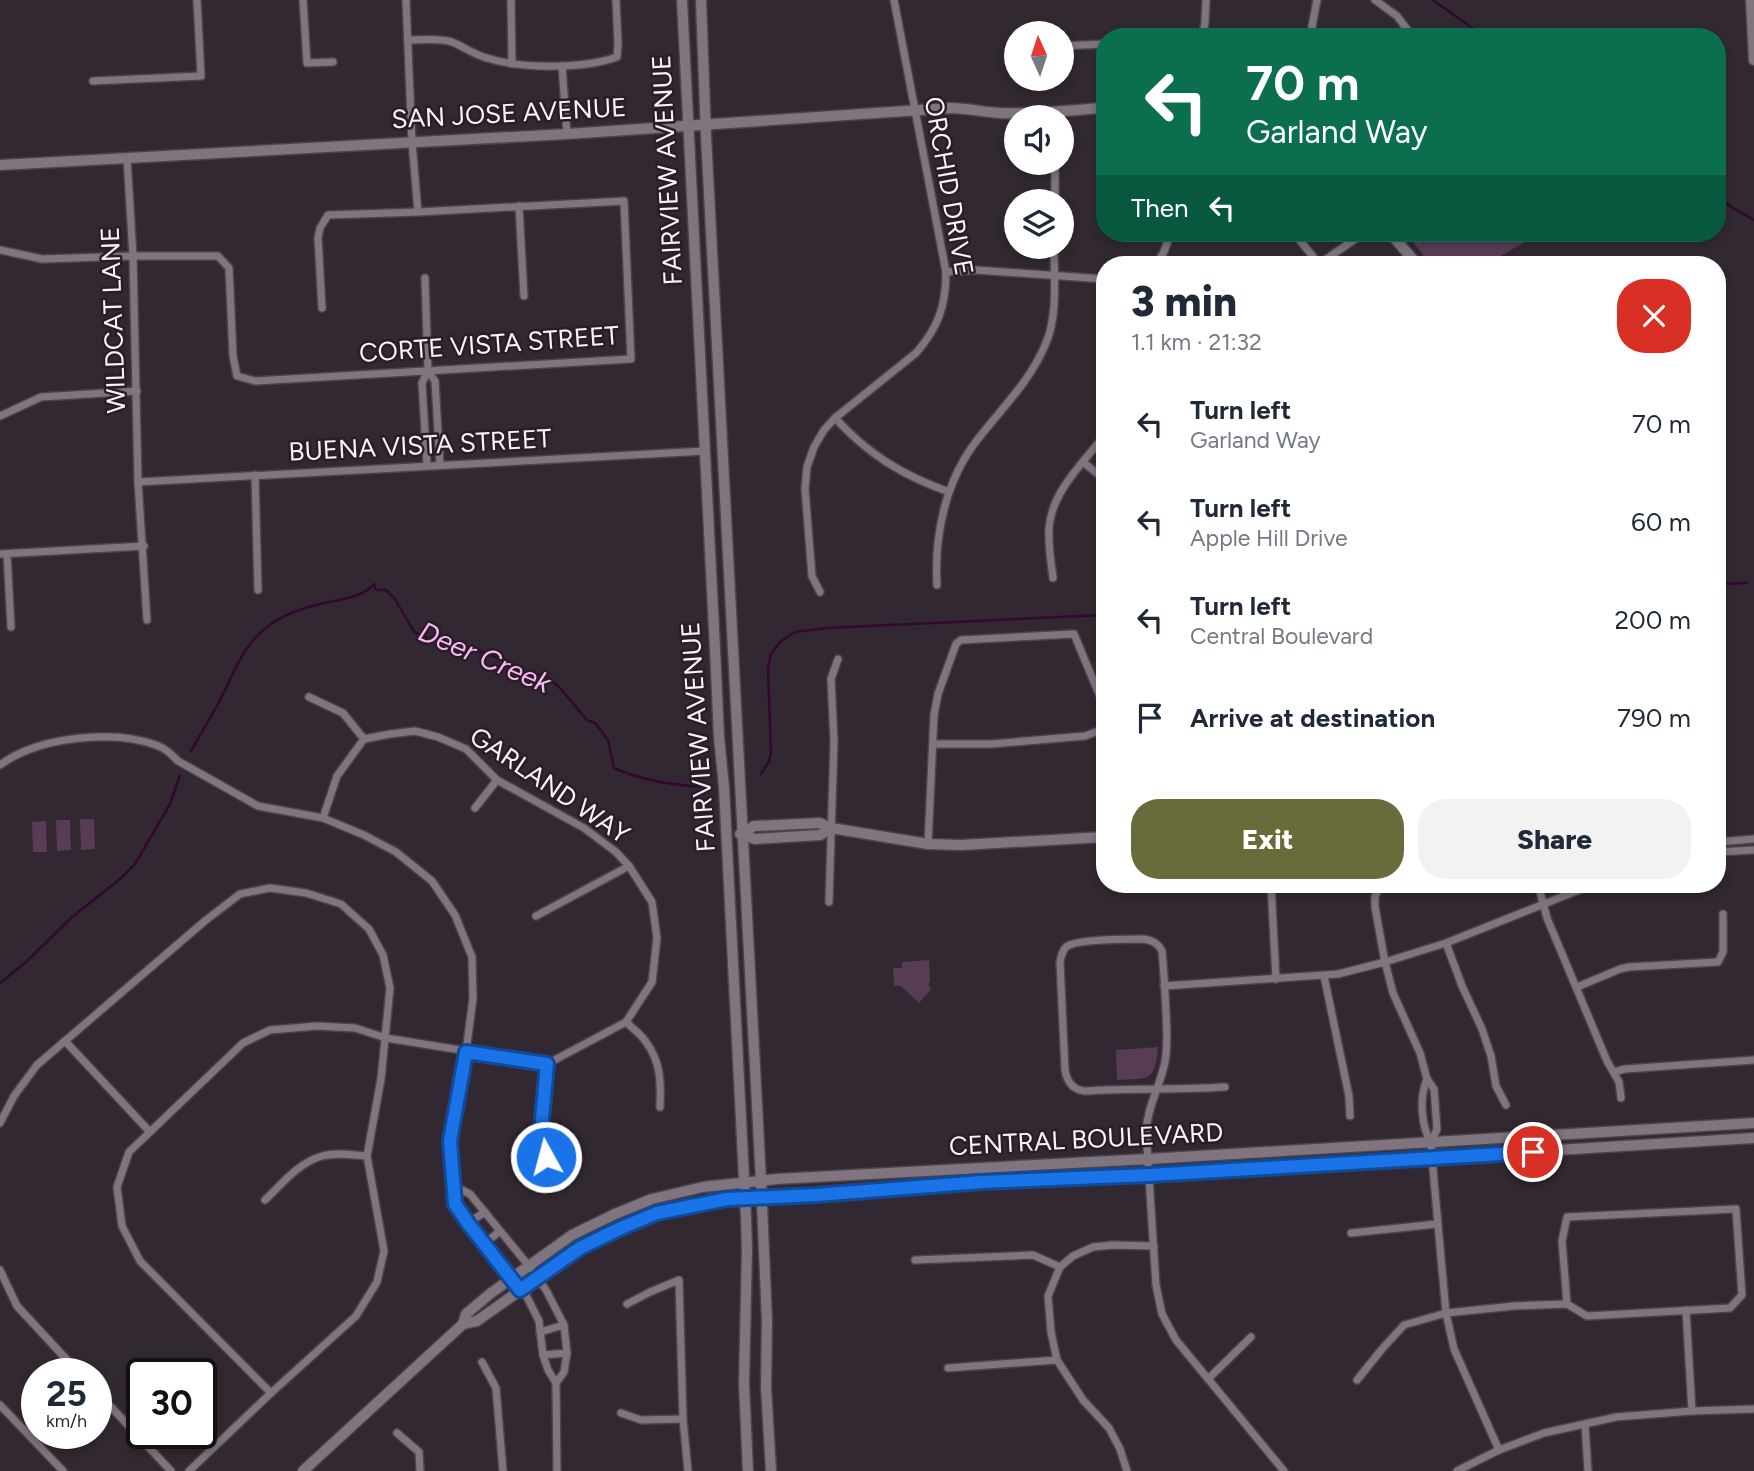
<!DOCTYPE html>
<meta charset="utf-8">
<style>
:root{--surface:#fff;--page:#f2f2f3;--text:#1f2937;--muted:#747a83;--accent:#6a6b3a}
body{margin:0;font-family:Figtree,sans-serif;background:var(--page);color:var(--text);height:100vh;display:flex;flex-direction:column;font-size:26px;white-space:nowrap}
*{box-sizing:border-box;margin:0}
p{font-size:23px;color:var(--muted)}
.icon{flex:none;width:38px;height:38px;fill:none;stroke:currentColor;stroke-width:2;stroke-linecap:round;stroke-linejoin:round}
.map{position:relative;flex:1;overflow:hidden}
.sheet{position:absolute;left:1096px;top:256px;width:630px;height:637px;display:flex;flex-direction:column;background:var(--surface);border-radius:28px;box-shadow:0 4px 10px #0003}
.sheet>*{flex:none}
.hud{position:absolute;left:1096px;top:28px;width:630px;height:214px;border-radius:28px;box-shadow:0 4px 10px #0003;background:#0b6e4f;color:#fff;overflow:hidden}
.needle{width:46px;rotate:357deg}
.tools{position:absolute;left:1004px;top:21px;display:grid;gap:14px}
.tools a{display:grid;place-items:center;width:70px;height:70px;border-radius:50%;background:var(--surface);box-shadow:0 4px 10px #0003;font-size:35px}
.speed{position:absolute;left:21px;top:1358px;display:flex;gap:14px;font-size:35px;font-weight:700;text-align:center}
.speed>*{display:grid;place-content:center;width:91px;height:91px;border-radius:50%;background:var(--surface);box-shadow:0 4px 10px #0003;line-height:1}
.speed small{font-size:18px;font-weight:400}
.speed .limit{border:4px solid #111;border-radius:10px;background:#fff;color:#111}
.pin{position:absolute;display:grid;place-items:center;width:60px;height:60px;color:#fff;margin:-30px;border:4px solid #fff;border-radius:50%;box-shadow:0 2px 7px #0007}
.me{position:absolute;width:77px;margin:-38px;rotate:353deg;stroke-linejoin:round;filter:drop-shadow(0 0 5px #0008)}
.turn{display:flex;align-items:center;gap:24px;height:147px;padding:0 35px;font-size:32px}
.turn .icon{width:91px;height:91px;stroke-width:2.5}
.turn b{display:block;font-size:49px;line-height:60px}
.then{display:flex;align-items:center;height:66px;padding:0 35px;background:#0003;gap:14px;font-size:26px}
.round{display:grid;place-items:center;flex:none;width:74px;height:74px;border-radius:28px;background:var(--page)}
.summary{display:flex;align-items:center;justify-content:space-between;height:119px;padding:0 35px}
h1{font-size:42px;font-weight:800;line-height:52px}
.primary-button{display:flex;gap:14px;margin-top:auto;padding:14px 35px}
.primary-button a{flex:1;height:80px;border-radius:28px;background:var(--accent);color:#fff;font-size:28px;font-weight:800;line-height:80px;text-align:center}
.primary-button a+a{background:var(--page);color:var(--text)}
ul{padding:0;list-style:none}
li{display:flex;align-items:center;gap:21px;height:98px;padding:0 35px}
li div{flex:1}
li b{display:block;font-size:26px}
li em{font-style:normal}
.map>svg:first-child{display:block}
</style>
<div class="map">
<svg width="1754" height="1471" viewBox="0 0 1754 1471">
<rect width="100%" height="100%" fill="#322831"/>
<!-- green -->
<g fill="#583c55">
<path d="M1406,233H1668L1527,241L1486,264H1430Z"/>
<path d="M80,819H94L95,849L81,850Z"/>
<path d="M56,820H70L71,850L57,851Z"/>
<path d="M46,821L47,852H33L32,822Z"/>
<path d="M929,960L930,982L928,984L931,989L919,1003L901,986H894L893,968H902V962Z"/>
<path d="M1158,1047C1155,1083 1148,1078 1117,1080L1116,1050Z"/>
</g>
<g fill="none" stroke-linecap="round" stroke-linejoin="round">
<!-- stream -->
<g stroke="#31082f" stroke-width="2.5">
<path d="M1433,0L1485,37"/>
<path d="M1717,195L1731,207L1754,220"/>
<path d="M1717,584L1747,583"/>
<path d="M191,751C200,735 209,720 218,704C234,674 241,645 271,624C285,614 303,608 320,604C336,600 365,597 374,584L376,590H386L395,599L414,632L428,638L489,654L505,661L522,671L545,676L559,687L587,720L595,723L608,740L614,768C643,781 678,786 710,787"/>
<path d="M761,774L769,761L771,753L768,669L771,654L781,641L795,632L826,628L1104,615"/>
<path d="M0,983L27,961L72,917L121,878L135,864L170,804L180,775"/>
</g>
<defs>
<g id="street">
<path d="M303,0L307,63L333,62"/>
<path d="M406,0L412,142L418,212"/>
<path d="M511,0L512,64"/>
<path d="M1375,0L1397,16L1413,37"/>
<path d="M1202,37L1205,23L1206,0"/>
<path d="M1310,37L1317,0"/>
<path d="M408,40C421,40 439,38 452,42C464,47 475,55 487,58C521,69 584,69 617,57L618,43L616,0"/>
<path d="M1062,46L1104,44"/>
<path d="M562,66L567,134"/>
<path d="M93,81L201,76L197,0"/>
<path d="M127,158L133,256L138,482L147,620"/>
<path d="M1055,201V163"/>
<path d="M519,206L524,296"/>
<path d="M1294,233L1319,264L1364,233"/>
<path d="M0,250L42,259L133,256H218L229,268L233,356L237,376L255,381L631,359L624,201L418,212L328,215L320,228L318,238L322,308"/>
<path d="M1155,264C1164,256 1167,244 1170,233"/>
<path d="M946,272L976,270L1104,279"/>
<path d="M425,278L428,371L422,383L427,465"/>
<path d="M428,371L435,381L440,465"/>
<path d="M0,416L41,397L137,391"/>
<path d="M835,418C869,455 902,475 949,492"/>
<path d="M1083,462L1104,479"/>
<path d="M255,475L258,590"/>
<path d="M138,482L705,451"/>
<path d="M0,554L144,546"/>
<path d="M7,554L11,627"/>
<path d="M1053,578C1051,562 1048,545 1049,529C1051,492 1083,463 1104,436"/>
<path d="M937,585C934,534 946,479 978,439C1003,407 1031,380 1046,343C1058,315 1054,276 1054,247"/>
<path d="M820,592L812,576L805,489L807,467L814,447L824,430L835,418L916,353C938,328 946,306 946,272L894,0"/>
<path d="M309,697L343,713L364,739"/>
<path d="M1717,723L1719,777H1717"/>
<path d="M933,744H991L1085,736L1104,729"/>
<path d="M0,765C38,737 112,729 156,745C165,748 171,754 178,761L258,806L323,818L364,835L396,852L432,881L455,915L472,957L473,998L466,1052L450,1141L455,1204L468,1223L527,1297L539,1321L543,1355L548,1370L556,1383L557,1471"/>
<path d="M475,808L497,780"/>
<path d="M1717,842L1754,839"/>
<path d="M928,844L934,715L938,694L956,644L961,640L1074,634L1104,706"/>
<path d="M1717,852L1754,850"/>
<path d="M1271,884L1276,979"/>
<path d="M1380,884L1375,897V907L1385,962L1393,993L1420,1053L1427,1079L1434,1089L1437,1129L1431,1143L1432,1158L1446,1313L1454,1349L1499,1450"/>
<path d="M1538,884L1547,918L1607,1061L1619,1082L1621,1098"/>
<path d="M829,902L834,741L831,679L838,659"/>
<path d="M536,916L629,866"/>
<path d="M1446,943L1462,986L1482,1029L1491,1056L1496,1086L1506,1105"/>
<path d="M1324,976L1349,1096L1350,1116"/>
<path d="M1164,986L1338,974L1385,962L1446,943L1594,884"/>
<path d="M1577,987L1620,969L1629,967L1718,962L1723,952V914"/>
<path d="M626,1022C632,1028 641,1034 646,1042C661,1062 661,1083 660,1107"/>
<path d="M65,1041L150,1132"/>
<path d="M1614,1072L1625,1069L1754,1060"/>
<path d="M1427,1079C1419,1098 1421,1125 1431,1143"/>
<path d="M1225,1087C1178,1090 1132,1088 1085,1091C1073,1090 1067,1082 1065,1070L1060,962C1061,957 1062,951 1066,947C1075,939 1129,939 1144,939C1152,940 1158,943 1162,951C1164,972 1165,992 1166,1012C1167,1029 1168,1046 1165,1062C1160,1087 1148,1104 1146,1131L1156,1285L1162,1314L1176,1340L1284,1471"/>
<path d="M0,1123L14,1096L37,1065L206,920L240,894L270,888L306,893L341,904L369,929L383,955L390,988L381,1079L367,1156L384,1251L377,1282L356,1316L271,1393L189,1471"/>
<path d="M546,1157L541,1130L547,1064"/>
<path d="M454,1186L470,1194L528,1265L546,1290L564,1325L567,1353L564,1372L556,1383"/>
<path d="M265,1200C282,1184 298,1163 322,1156C336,1152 353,1155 367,1156"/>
<path d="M468,1223L485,1212"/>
<path d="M1351,1233L1437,1224"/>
<path d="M484,1244L500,1231"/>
<path d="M915,1260L1033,1255L1060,1267"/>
<path d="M0,1270L17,1306L80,1374"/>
<path d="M627,1304L650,1292L679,1280L683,1419L688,1471"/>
<path d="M1686,1310L1692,1411"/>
<path d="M540,1332L564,1325"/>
<path d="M543,1355L567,1353"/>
<path d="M482,1362L496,1388L503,1471"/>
<path d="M948,1368L1057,1360"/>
<path d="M1208,1379L1251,1337"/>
<path d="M1357,1380L1382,1349L1404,1325L1446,1313L1514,1306L1567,1304L1587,1316L1730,1308L1742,1295L1736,1209L1567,1217L1562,1241L1567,1304"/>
<path d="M96,1391L171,1471"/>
<path d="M271,1393L140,1261L122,1226L117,1187L129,1152L243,1043L270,1030L317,1026L355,1028L386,1038L547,1064L626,1022L652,982L657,938L652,902L629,866L616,852L584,828L497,780L466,749L438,737L415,731L390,734L364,739L337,776L323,818"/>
<path d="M0,1405L63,1471"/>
<path d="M621,1413L641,1420L683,1419"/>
<path d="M1585,1424L1588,1471"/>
<path d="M397,1433L419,1452L420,1471"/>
<path d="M1127,1471L1120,1449L1109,1428L1083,1400L1057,1360L1051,1332L1048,1296L1060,1267L1073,1256L1093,1247L1113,1245L1154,1246"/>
<path d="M1457,1471L1499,1450L1544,1433L1616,1417L1692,1411L1754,1409"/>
</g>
<g id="secondary">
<path d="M682,0L715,649L719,737L724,787L746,1217L747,1250L744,1384L748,1471"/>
<path d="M701,0L706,136L761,1181L767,1321L766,1387L771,1471"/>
<path d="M1751,0L1754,60"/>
<path d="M0,165L567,134L950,108C967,108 983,112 1000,113C1034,115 1070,110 1104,108"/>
<path d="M1390,233L1417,264"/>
<path d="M743,833L754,826L820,823L831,828L928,844L961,845L1104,837"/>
<path d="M740,834L755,839L820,835L831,828"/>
<path d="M463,1324L477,1321L580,1248L621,1228L657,1213L725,1199L816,1195L982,1183L1149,1175L1754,1138"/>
<path d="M303,1471L463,1324L466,1314L491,1293L572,1235L615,1214L652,1199L703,1187L777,1179L1148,1159L1754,1123"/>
</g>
</defs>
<!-- street casing -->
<use href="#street" stroke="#4b434a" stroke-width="10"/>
<!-- secondary casing -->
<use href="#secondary" stroke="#4b434a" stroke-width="13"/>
<!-- street -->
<use href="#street" stroke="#80747e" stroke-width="7"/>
<!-- secondary -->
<use href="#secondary" stroke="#80747e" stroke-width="10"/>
</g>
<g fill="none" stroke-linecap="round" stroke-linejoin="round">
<defs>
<path id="route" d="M546,1157L541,1130L547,1064L466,1052L450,1141L455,1204L468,1223L520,1290L580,1248L621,1228L657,1213L727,1199L816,1195L982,1182L1149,1175L1533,1152"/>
</defs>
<!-- route casing -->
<use href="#route" stroke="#114b97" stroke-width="18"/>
<!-- route -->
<use href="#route" stroke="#1a73e8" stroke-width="12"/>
</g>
<g text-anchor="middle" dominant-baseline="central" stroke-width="5" stroke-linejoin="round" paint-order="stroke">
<!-- street labels -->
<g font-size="26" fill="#f9f3f8" stroke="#281e27">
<text transform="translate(509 113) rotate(-3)">SAN JOSE AVENUE</text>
<text transform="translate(667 170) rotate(-93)">FAIRVIEW AVENUE</text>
<text transform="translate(949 186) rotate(80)">ORCHID DRIVE</text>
<text transform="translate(113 320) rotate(-92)">WILDCAT LANE</text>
<text transform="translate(489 344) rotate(-4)">CORTE VISTA STREET</text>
<text transform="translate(420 445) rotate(-3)">BUENA VISTA STREET</text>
<text transform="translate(698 737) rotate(-94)">FAIRVIEW AVENUE</text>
<text transform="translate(550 785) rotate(34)">GARLAND WAY</text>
<text transform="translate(1086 1139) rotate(-3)">CENTRAL BOULEVARD</text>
</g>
<!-- water labels -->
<g font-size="28" font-style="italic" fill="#fcb6f5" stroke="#281e27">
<text transform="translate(485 657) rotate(23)">Deer Creek</text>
</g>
</g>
</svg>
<div class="tools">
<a><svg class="needle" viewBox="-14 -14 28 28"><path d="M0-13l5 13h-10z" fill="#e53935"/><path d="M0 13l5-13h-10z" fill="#747a83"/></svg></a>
<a><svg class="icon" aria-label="sound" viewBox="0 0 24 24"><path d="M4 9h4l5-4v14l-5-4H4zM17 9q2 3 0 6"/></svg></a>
<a><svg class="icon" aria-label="layers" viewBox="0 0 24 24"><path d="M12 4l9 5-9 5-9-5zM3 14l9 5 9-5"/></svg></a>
</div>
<div class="speed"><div>25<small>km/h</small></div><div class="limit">30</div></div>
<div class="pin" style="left:1533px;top:1152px;background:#d93025"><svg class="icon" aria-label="arrive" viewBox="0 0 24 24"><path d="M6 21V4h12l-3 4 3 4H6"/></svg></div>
<svg class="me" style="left:546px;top:1157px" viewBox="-20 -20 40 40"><circle r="17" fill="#1a73e8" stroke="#fff" stroke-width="3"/><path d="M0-11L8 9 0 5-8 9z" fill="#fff"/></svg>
<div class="hud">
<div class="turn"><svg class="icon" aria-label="left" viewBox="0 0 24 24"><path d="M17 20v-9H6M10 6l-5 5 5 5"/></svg><div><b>70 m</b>Garland Way</div></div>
<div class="then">Then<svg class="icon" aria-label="left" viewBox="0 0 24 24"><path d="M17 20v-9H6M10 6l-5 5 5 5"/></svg></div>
</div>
<section class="sheet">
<div class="summary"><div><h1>3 min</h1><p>1.1 km · 21:32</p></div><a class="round" style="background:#d93025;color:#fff"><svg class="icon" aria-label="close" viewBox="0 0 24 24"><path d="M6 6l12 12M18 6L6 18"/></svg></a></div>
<ul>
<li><svg class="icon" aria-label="left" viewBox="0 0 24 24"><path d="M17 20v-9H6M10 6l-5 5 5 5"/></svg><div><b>Turn left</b><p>Garland Way</p></div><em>70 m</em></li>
<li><svg class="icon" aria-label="left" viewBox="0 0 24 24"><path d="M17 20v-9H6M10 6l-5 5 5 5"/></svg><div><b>Turn left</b><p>Apple Hill Drive</p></div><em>60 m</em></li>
<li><svg class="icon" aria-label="left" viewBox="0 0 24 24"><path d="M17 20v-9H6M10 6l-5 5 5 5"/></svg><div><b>Turn left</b><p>Central Boulevard</p></div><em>200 m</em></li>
<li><svg class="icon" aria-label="arrive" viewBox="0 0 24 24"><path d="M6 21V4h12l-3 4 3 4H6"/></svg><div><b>Arrive at destination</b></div><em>790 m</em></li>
</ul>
<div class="primary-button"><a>Exit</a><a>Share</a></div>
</section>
</div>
